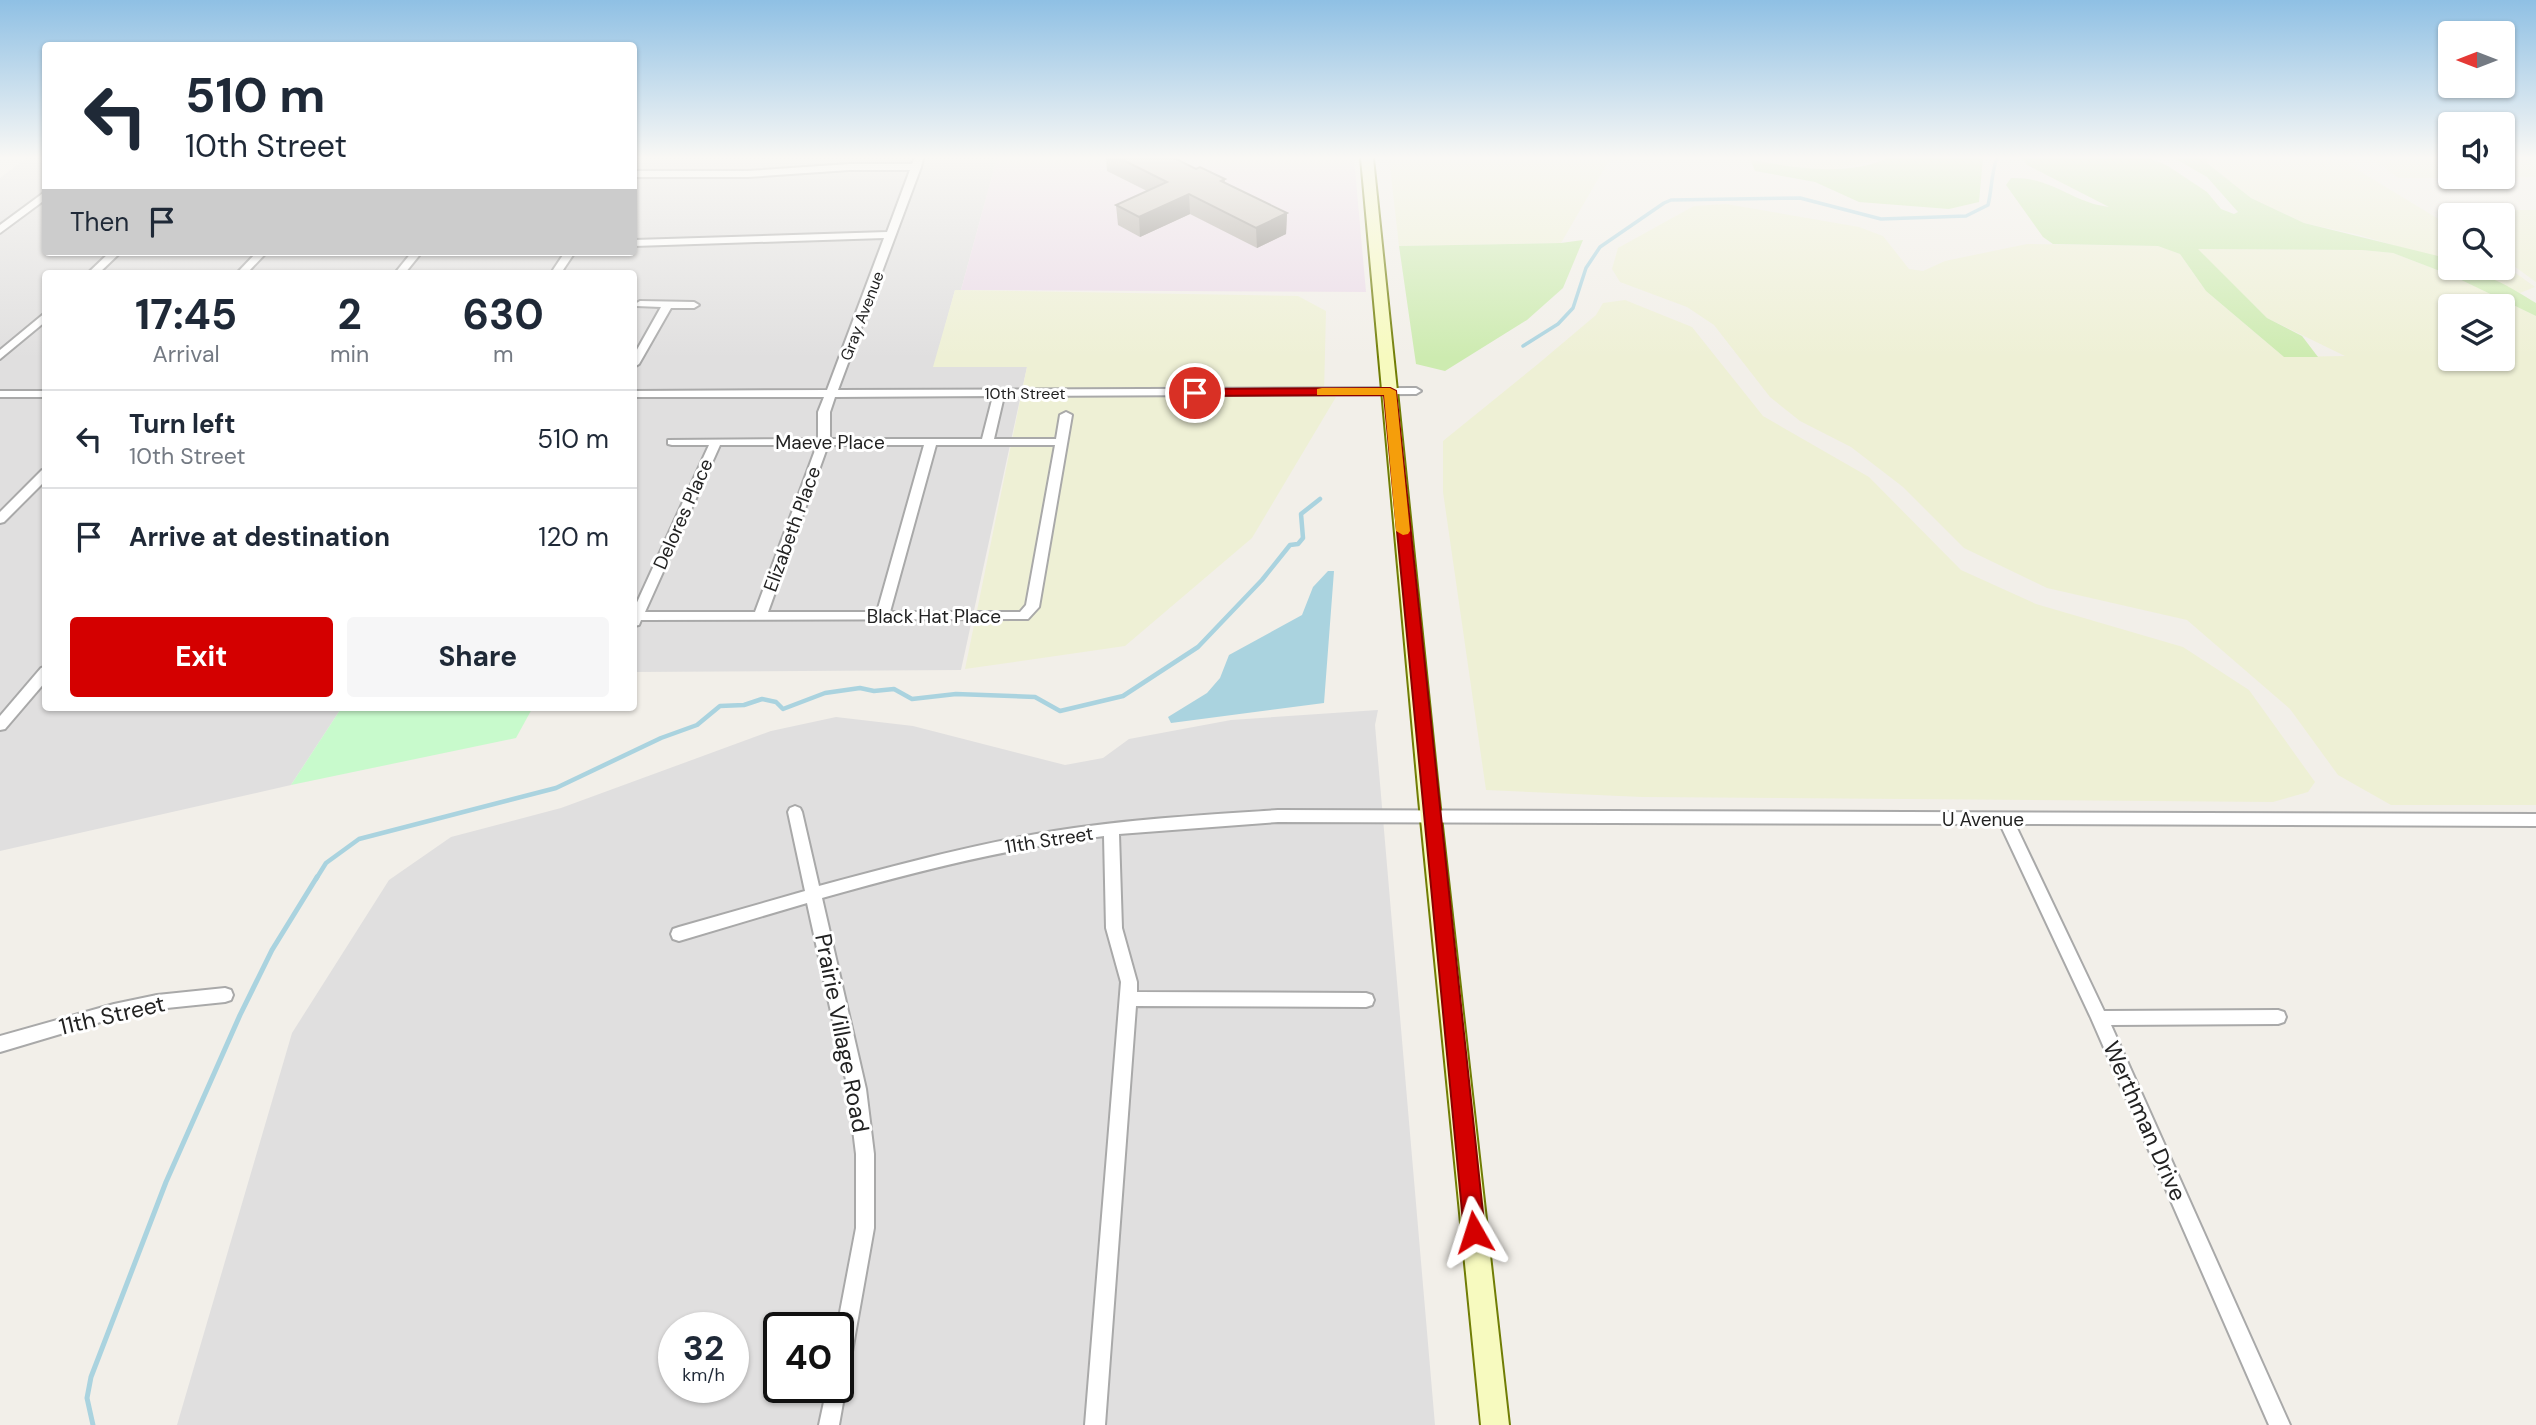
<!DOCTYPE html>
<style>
:root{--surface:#fff;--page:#f6f6f7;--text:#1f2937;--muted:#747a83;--line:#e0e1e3;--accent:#d40000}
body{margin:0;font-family:"DM Sans",sans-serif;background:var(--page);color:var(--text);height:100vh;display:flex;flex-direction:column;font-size:26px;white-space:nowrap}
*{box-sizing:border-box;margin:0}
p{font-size:23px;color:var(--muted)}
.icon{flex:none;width:38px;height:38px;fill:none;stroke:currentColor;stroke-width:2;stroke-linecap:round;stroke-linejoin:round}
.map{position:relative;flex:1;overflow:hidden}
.details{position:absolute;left:42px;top:270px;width:595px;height:441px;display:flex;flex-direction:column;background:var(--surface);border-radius:7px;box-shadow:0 2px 5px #0004}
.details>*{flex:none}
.hud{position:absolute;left:42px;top:42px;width:595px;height:214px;border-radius:7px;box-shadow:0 2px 5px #0004;background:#fff;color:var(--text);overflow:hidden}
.needle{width:46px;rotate:270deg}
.buttons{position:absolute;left:2438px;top:21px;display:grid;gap:14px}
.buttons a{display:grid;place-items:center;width:77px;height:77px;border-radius:7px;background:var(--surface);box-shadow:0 2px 5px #0004;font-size:35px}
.speed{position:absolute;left:658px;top:1312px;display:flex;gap:14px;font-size:35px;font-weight:700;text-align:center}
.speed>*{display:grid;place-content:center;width:91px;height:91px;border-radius:50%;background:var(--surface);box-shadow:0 2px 5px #0004;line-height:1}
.speed small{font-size:18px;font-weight:400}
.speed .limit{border:4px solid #111;border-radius:10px;background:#fff;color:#111}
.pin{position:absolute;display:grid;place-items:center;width:60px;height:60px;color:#fff;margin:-30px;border:4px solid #fff;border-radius:50%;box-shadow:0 2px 7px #0007}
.me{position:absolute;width:77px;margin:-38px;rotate:354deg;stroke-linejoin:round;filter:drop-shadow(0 0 5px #0008)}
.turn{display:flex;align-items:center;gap:24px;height:147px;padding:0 28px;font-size:32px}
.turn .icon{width:91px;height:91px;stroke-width:2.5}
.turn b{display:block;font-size:49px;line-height:60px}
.then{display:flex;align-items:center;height:66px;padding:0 28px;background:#0003;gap:14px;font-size:26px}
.eta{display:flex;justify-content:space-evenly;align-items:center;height:119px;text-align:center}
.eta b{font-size:42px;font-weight:700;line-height:49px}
.button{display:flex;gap:14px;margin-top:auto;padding:14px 28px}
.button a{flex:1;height:80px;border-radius:7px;background:var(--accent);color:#fff;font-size:28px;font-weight:700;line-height:80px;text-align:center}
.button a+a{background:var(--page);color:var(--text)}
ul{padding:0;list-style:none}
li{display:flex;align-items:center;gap:21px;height:98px;padding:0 28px;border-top:2px solid var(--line)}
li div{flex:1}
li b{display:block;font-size:26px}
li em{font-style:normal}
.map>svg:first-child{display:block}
</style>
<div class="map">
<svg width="2536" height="1425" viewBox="0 0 2536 1425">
<rect width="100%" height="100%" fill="#f2efe9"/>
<!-- residential -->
<g fill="#e0dfdf" fill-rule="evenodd">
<path d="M26,158H45L46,252H634V158H997L961,290H955L934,367H1027L961,670L634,672V273H46V707H342L291,785L0,851V178Z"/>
<path d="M1378,710L1375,725L1435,1425H177L292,1033L389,880L451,837L561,808L771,731L836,717L913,726L1065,765L1103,758L1129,739L1231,720ZM674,1328H733V1388H674ZM779,1328H838V1388H779Z"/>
</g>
<!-- industrial -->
<path fill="#ebdbe8" d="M997,158H1354L1366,292L961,290Z"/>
<!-- farmland -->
<g fill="#eef0d5" fill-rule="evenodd">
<path d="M1389,158H1622L1608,162L1561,243L1399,246Z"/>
<path d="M1748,158H1887L1832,170L1783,166Z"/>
<path d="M2208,158H2338L2450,226V262L2359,235L2304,223L2251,198L2206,163Z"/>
<path d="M2373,158H2450V177H2502L2503,158H2536V177L2398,178Z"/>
<path d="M1726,204L1859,227L1883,236L1909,269L1923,271L1945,261L2027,244L2159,246L2180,254L2206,291L2284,357L2345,356L2267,318L2197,249L2362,250L2393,253L2453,276L2536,316V805H2391L2338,775L2290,709L2187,620L2047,588L1964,548L1903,487L1851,447L1800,421L1770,397L1714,325L1687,307L1620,282L1612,269L1618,248L1694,206ZM2450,306H2502V359H2450Z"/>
<path d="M2437,210H2536V282L2503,258L2502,215H2450V220Z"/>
<path d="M2503,264L2535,287L2520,293L2464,268H2502Z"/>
<path d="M955,290L1298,296L1326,311L1324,393L1336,397L1252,538L1125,646L965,669L1027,367H933Z"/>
<path d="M1625,300L1692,327L1763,416L1869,477L1961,570L2036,604L2183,647L2249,690L2315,782L2308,792L2273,802L1642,797L1486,790L1443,492V441L1538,364L1596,315L1603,303Z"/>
</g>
<!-- grass -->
<g fill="#cdebb0">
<path d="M1887,158H1983L1979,202L1949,209L1859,202L1815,182L1755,171L1750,159C1790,168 1849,177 1887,158Z"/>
<path d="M2022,158H2150L2168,166L2207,192L2221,209L2234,214L2238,212L2207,177L2174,158H2208L2207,163L2251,198L2304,223L2438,256L2450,262V268C2479,268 2512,288 2536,303V316L2453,276L2393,253L2362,250L2198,249L2267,318L2302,336L2318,357H2284L2206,291L2180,254L2158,246L2053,244L2043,237L2006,185L2011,178C2053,177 2072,203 2109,207L2027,165Z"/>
<path d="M1583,240L1563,288L1527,320L1445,371L1416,364L1399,246L1561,243Z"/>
</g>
<!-- park -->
<path fill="#c8facc" d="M342,707H533L516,738L291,785Z"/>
<!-- water -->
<path fill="#aad3df" d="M1328,571H1334L1324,703L1171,723L1168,717L1207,693L1220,678L1229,655L1302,615L1313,587Z"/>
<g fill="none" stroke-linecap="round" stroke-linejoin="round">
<!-- stream-far2 -->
<path stroke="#aad3df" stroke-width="3.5" d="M1523,346L1558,324L1573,308L1586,268L1600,247L1664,203L1671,200L1800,198L1881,219L1966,216L1988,205C1992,189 1991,174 1997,158"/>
<!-- stream-far1 -->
<path stroke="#aad3df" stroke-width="4.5" d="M316,879L326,863L359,839L556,788L661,738L697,725L720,706L744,705L762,699L776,702L783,709L825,693L860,688L874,691L894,689L912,699L956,694L1035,697L1060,711L1123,696L1198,647L1262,580L1290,545L1298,544L1303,538L1301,514L1320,499"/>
<!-- stream -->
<path stroke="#aad3df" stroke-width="5" d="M93,1425L87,1398L91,1377L166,1182L240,1015L272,950L317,877"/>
<defs>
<g id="street">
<path d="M915,158H923L921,167L838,390L1416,388L1421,391L1416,394L1004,396L994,439H1056L1060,415L1066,412L1072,415L1039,607L1028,619L641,620L639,625L634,626V609L709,445H672L668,444V440L818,439V412L824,397H634V391L827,390L884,238L634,246V240L887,232L910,170H849L748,177H634V171H748L849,164H912ZM993,396L982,439H830V412L835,397ZM720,445H817L755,612H645ZM828,445H924L877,612H768ZM936,445H1055L1026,605L1020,612H890Z"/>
<path d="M46,191V199L0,233V225Z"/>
<path d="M110,252H121L99,273H88Z"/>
<path d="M257,252H267L247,273H237Z"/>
<path d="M412,252H422L405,273H395Z"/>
<path d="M565,252H575L561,273H551Z"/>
<path d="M640,301L694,302L699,305L694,308H671L639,364L634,367V355L661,307L636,306L635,304Z"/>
<path d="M46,312V321L0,359V350Z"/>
<rect x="0" y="391" width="46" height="6"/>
<path d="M42,470H46V480L4,522L0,523V512Z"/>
<path d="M46,666V681L5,729L0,730V716L41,668Z"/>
<path d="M795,806L800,808L802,812L819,886C897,865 975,844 1054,831C1128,819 1203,815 1278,810L2536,814V826L2015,824L2104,1011L2278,1010L2284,1012L2286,1017L2284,1022L2278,1024L2111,1025L2290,1425H2269L2091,1018L2000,824L1278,822L1119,834L1122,928L1137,982V992L1366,993L1372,995L1374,1000L1372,1005L1366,1007L1136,1006L1105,1425H1085L1121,982L1106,928L1104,836C1008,848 915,872 822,898L866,1089L874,1154V1228L839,1425H819L827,1388H838L837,1328L856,1228V1154L848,1089L807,903L679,941L673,939L671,934L673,929L679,927L805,891L788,812L790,808Z"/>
<path d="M225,988L231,990L233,995L231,1000L225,1002L157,1009L114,1018L0,1052V1036L114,1004L157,995Z"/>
</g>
<path id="secondary" d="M1361,158H1373L1439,799L1509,1425H1481L1419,799Z"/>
</defs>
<!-- street casing -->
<use href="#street" stroke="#a9a9a9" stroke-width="4"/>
<!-- secondary casing -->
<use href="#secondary" stroke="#707d05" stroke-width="4"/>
<!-- street -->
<use href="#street" fill="#fff" fill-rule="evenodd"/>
<!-- secondary -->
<use href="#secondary" fill="#f7fabf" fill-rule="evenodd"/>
</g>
<!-- wall -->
<path fill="#aba49e" d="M1106,158H1174L1196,169L1225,179V183L1287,213L1286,234L1257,248L1190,214L1140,237L1118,225L1116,205L1147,191L1107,171Z"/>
<!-- shaded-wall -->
<g fill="#8b8681">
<path d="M1189,194L1190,214L1140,237L1139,217Z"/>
<path d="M1287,213L1286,234L1257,248L1256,228Z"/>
</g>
<!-- building -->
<path fill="#c7bfb8" stroke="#8b8681" stroke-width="2" d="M1119,158H1174L1196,169L1200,167L1225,179L1221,181L1287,213L1256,228L1189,194L1139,217L1116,205L1167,182Z"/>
<!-- sky -->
<linearGradient id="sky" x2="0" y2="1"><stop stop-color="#8fc0e4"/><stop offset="0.44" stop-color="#f9f8f5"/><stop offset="1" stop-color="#f9f8f5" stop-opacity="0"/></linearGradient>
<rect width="2536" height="358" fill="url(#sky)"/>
<!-- route -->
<path fill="#d40000" stroke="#8a0000" stroke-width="2" d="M1390,388L1396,391L1485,1232L1482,1239L1474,1242L1467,1239L1464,1232L1384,395L1195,396L1188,393L1195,389Z"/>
<!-- slow -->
<path fill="#f59e0b" d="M1322,388H1390L1396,391L1410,531L1408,534L1403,535L1396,531L1384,395H1317V389Z"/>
<g text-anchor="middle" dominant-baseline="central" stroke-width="6" stroke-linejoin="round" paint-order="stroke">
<!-- far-street labels -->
<g font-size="16" fill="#222" stroke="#fff">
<text transform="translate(862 316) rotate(-69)">Gray Avenue</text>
<text x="1025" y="393">10th Street</text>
</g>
<!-- street labels -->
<g font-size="19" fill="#222" stroke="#fff">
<text x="830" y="442">Maeve Place</text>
<text transform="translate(683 514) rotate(-66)">Delores Place</text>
<text transform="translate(792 529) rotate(-70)">Elizabeth Place</text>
<text x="934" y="616">Black Hat Place</text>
<text x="1983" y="819">U Avenue</text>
<text transform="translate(1049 840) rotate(-9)">11th Street</text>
</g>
<!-- near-street labels -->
<g font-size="23" fill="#222" stroke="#fff">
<text transform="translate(112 1015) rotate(-13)">11th Street</text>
<text transform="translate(842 1033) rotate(79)">Prairie Village Road</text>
<text transform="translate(2145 1121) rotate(66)">Werthman Drive</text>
</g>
</g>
</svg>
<div class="buttons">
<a><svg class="needle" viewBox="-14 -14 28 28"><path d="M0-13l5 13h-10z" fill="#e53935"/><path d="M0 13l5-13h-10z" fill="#747a83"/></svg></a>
<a><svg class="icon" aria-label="sound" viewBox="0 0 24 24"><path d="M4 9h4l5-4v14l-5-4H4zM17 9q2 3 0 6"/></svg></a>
<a><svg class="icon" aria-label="search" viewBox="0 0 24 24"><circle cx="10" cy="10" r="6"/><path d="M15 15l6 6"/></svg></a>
<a><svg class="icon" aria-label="layers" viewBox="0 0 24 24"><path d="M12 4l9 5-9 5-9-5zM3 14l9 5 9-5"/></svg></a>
</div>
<div class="speed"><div>32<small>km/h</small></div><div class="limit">40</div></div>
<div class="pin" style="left:1195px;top:393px;background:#d93025"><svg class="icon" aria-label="arrive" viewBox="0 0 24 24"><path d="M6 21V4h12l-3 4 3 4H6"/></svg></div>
<svg class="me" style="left:1474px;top:1232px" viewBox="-20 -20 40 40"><path d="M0-17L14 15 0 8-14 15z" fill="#d40000" stroke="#fff" stroke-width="4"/></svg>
<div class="hud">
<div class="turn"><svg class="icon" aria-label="left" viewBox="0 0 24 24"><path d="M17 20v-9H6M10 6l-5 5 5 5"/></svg><div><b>510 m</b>10th Street</div></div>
<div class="then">Then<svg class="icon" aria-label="arrive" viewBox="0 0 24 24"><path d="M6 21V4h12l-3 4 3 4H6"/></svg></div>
</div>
<section class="details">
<div class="eta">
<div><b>17:45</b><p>Arrival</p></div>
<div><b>2</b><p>min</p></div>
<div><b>630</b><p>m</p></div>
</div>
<ul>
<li><svg class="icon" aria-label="left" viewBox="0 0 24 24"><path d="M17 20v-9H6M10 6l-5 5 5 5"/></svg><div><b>Turn left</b><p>10th Street</p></div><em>510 m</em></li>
<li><svg class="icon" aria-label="arrive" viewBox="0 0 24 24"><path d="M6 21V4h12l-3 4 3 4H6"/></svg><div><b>Arrive at destination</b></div><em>120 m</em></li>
</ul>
<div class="button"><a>Exit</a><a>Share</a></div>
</section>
</div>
